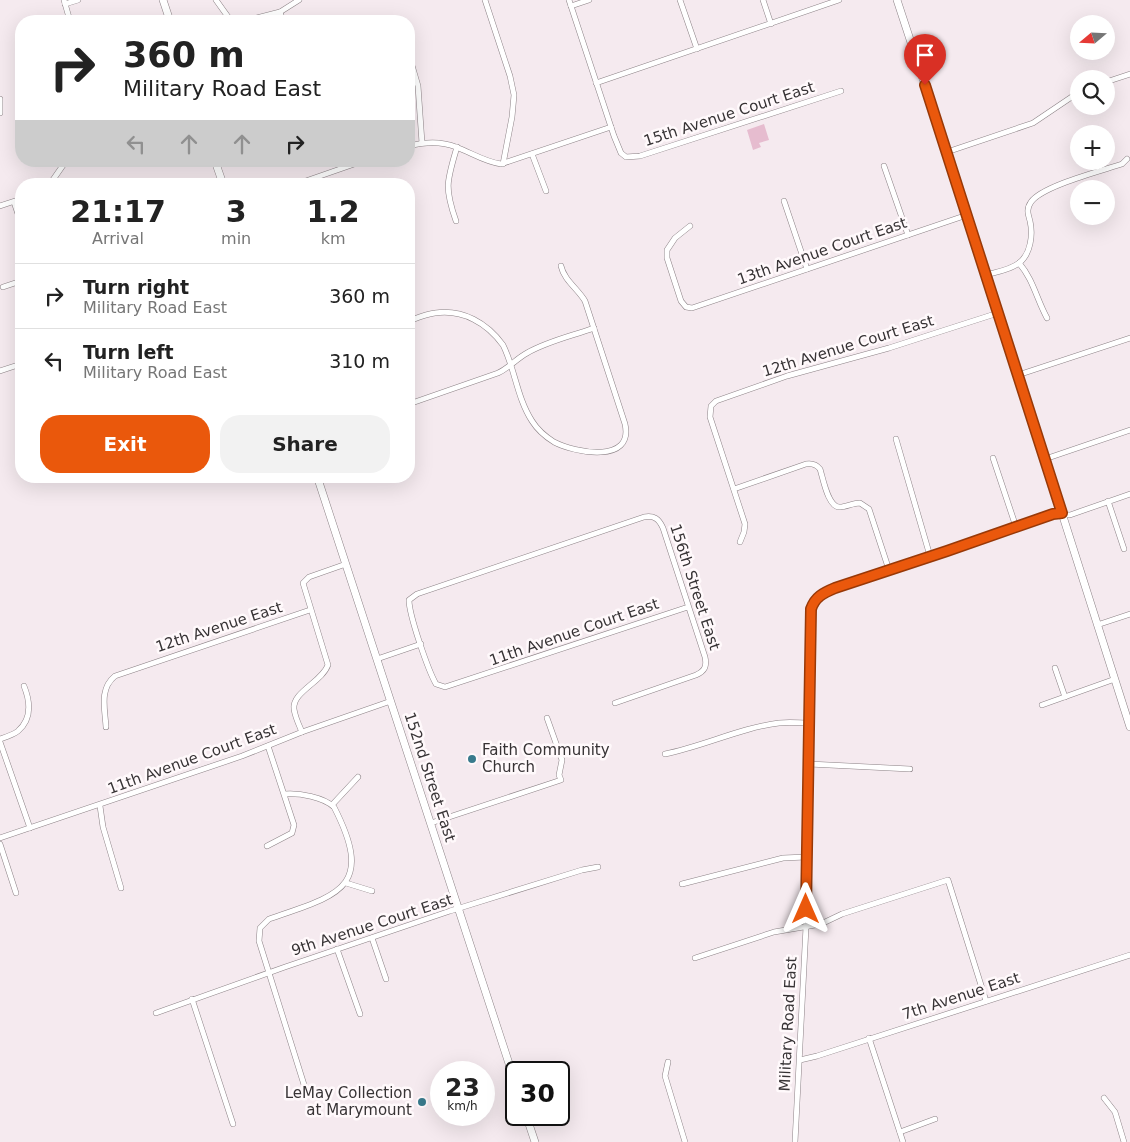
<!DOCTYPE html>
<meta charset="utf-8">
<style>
:root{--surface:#fff;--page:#f2f2f2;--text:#222;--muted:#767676;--line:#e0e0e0;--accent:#ea580c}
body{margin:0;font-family:"DejaVu Sans",sans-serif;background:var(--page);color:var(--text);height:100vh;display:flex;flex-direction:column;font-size:19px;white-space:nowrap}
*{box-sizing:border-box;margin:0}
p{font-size:16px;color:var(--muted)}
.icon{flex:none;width:28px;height:28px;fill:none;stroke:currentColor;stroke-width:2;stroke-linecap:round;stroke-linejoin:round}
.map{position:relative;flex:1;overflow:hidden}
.side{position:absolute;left:15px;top:178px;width:400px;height:305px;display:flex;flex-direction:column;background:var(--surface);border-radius:20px;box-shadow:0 5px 20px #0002}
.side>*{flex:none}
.top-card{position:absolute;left:15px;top:15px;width:400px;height:152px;border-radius:20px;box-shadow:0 5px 20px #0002;background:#fff;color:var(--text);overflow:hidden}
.needle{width:32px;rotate:251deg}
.controls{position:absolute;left:1070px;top:15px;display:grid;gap:10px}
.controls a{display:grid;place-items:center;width:45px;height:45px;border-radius:50%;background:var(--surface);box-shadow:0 5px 20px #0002;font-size:25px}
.speed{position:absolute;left:430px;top:1061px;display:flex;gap:10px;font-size:25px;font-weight:700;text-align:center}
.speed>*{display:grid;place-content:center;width:65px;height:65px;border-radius:50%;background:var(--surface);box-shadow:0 5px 20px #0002;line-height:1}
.speed small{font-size:12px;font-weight:400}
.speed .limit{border:2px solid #111;border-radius:8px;background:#fff;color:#111}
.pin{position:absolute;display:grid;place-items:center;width:42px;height:42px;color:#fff;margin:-51px -21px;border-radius:50% 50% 50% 0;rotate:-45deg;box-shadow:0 0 5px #0007}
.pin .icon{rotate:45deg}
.me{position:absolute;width:55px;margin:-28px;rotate:0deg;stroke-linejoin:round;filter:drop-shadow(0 0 4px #0008)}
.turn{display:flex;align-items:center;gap:18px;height:105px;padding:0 25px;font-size:22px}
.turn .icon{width:65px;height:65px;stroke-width:2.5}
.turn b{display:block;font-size:35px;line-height:42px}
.lanes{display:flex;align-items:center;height:48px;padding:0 25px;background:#0003;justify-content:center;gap:25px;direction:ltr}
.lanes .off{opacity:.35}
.eta{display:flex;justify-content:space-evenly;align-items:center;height:85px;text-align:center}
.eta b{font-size:30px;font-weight:600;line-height:35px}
.button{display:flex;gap:10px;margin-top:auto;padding:10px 25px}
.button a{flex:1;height:58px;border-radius:20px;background:var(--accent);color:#fff;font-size:20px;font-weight:600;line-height:58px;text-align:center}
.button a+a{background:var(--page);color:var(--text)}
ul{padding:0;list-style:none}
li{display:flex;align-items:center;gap:15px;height:65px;padding:0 25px;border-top:1px solid var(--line)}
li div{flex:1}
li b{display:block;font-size:19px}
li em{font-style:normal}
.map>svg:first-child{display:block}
</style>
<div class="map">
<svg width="1130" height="1142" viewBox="0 0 1130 1142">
<rect width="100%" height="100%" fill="#f5eaef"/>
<!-- green -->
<path fill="#e6bccf" d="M764,124L769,140L759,143L761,147L753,150L747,130Z"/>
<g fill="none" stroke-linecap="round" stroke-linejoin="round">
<defs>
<g id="street">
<path d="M64,0L70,21"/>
<path d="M216,0L231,21"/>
<path d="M485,0L510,76L514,95L512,117L503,164"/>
<path d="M569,0L614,136L621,153L626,157L640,156L841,91"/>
<path d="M680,0L697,49"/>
<path d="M763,0L771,24"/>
<path d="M65,4L78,0"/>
<path d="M571,6L589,0"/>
<path d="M280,12L283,21"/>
<path d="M245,21L280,12L299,0"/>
<path d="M409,55L418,86L422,143"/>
<path d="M1106,82L1130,74"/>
<path d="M596,83L839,0"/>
<path d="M0,99V113"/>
<path d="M409,146C424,142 441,141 456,147C472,153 485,162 501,164L611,127"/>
<path d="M947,152L1033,123L1079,92"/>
<path d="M532,154L546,191"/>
<path d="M884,166L908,235"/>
<path d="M50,184L66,161"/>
<path d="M297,184L363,161"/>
<path d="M784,201L807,269"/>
<path d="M14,202L21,223"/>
<path d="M0,206L21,199"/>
<path d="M456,221C444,187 447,181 457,147"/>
<path d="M690,226L675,238L667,250V258L681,301L686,307L692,308L967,215"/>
<path d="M1019,263C1033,279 1037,300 1047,318"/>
<path d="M986,275C996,272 1010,270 1019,263C1031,254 1033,234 1030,221C1028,214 1026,209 1031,202C1042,186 1101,171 1122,164L1127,159"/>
<path d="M3,287L21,281"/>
<path d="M409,321C417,318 426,314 435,313C463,309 487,323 503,345C515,369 517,398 532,421C537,429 546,437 554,442C575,453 634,464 625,424L585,301C578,289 564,280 561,266"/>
<path d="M0,371L21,364"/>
<path d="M1018,375L1130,338"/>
<path d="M409,404L498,373C509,368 516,359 527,353C548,341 572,336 594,328"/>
<path d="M896,439L930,556"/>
<path d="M993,458L1016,527"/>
<path d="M1045,459L1130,430"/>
<path d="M734,489L806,464C812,463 816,464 820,469C823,478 828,508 840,507C846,507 853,503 860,503L869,509L889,570"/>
<path d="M1108,501L1124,549"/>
<path d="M740,542L744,532L745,524L710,417L711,406L716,401L787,376L889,348L998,313"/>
<path d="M1097,625L1130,614"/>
<path d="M377,659L421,644"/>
<path d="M1055,668L1065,697"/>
<path d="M615,703L696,675C705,671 707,666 705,657L663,528C659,519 654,515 644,517L417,594L409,600C409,615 428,670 436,684L445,687L688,607"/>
<path d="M1042,705L1115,679"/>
<path d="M106,727C105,709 99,689 115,676L310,610"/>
<path d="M302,732C299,725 295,717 294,709C292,692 322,682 328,665L303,583L309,577L346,564"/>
<path d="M0,739C6,737 13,735 18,731C32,719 30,701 24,686"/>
<path d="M0,742L30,828"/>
<path d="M665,754C704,746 740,728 779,723C789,722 800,723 810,723"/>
<path d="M809,764L910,769"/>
<path d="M285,794C300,793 323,797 334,807C376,889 338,895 269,919L260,928L259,941L306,1091"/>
<path d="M332,805L358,777"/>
<path d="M100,806L103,827L121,888"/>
<path d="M431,823L561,780L559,775L562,760L547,718"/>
<path d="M0,838L242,756L302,732L391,701"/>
<path d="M0,844L16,893"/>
<path d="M267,846L292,833L294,825L268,746"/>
<path d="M346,883L372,891"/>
<path d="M682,884L783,858L806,857"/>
<path d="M372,938L386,979"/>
<path d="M337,949L360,1014"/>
<path d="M695,958L774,932L821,924L842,914L948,880L986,1001"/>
<path d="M192,999L233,1124"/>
<path d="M156,1013L285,967L450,911L582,870L598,867"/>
<path d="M869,1038L903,1142"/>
<path d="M800,1060L817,1056L1130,955"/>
<path d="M668,1062L665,1076L685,1142"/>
<path d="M1104,1098L1115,1112L1124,1142"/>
<path d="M900,1132L935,1119"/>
<path d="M795,1142L806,927L811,609C815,597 823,593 835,588L947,551L1053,514L1070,515L1130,494"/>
</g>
<g id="secondary">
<path d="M163,0L170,21"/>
<path d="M897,0L947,152L1130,727"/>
<path d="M215,161L223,184"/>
<path d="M317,476L516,1085"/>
<path d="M526,1115L535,1142"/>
</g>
</defs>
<!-- street casing -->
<use href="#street" stroke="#8c8286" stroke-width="6"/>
<!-- secondary casing -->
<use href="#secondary" stroke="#8c8286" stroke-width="8"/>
<!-- street -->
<use href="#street" stroke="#fff" stroke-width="5"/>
<!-- secondary -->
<use href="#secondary" stroke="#fff" stroke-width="7"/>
</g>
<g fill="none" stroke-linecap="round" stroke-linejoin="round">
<defs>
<path id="route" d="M806,909L811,609C815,597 823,593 835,588L947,551L1053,514L1062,513L925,85"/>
</defs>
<!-- route casing -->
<use href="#route" stroke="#983908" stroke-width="12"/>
<!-- route -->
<use href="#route" stroke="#ea580c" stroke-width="9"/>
</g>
<!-- markers -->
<g fill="#387a8c" stroke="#fff9fb" stroke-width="2">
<circle cx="472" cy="759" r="5"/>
<circle cx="422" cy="1102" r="5"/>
</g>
<g text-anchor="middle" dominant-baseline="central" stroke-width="5" stroke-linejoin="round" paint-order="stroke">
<!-- street labels -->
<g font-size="15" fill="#373335" stroke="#fff9fb">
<text transform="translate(729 114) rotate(-18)">15th Avenue Court East</text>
<text transform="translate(822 251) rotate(-19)">13th Avenue Court East</text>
<text transform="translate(848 346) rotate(-17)">12th Avenue Court East</text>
<text transform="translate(695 587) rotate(72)">156th Street East</text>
<text transform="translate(219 627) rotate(-18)">12th Avenue East</text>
<text transform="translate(574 632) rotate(-19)">11th Avenue Court East</text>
<text transform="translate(192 759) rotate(-20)">11th Avenue Court East</text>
<text transform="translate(430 777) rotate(72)">152nd Street East</text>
<text transform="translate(372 925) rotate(-18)">9th Avenue Court East</text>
<text transform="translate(961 996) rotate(-18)">7th Avenue East</text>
<text transform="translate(788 1024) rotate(-87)">Military Road East</text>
</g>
<!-- poi labels -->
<g font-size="15" fill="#373335" stroke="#fff9fb" text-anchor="start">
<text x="482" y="750">Faith Community<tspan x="482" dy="17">Church</tspan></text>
<text x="412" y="1093" text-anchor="end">LeMay Collection<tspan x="412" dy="17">at Marymount</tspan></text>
</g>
</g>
</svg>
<div class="controls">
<a><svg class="needle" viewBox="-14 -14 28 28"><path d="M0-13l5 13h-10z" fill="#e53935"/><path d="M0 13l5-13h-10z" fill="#767676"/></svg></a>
<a><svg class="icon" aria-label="search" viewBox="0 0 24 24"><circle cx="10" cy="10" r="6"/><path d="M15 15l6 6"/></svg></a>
<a>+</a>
<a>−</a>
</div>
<div class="speed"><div>23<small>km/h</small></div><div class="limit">30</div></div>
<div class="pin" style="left:925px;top:85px;background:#d93025"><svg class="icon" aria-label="arrive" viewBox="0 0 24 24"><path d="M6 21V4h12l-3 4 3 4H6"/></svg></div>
<svg class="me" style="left:806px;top:909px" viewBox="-20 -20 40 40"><path d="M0-17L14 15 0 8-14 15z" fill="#ea580c" stroke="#fff" stroke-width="4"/></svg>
<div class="top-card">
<div class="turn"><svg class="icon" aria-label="right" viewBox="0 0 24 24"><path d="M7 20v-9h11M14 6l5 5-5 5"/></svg><div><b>360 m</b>Military Road East</div></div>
<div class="lanes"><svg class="icon off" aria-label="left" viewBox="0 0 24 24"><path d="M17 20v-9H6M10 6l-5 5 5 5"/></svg><svg class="icon off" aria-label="ahead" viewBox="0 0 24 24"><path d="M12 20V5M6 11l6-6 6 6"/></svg><svg class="icon off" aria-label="ahead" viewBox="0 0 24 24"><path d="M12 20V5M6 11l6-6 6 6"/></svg><svg class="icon" aria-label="right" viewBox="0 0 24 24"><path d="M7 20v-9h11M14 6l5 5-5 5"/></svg></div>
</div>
<section class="side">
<div class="eta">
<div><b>21:17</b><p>Arrival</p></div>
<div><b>3</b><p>min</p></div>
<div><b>1.2</b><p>km</p></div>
</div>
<ul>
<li><svg class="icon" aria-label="right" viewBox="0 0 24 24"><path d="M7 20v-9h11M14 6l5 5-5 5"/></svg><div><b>Turn right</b><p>Military Road East</p></div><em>360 m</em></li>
<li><svg class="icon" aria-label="left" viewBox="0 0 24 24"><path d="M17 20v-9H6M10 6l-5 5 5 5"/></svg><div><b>Turn left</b><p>Military Road East</p></div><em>310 m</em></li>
</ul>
<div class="button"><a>Exit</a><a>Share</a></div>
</section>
</div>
